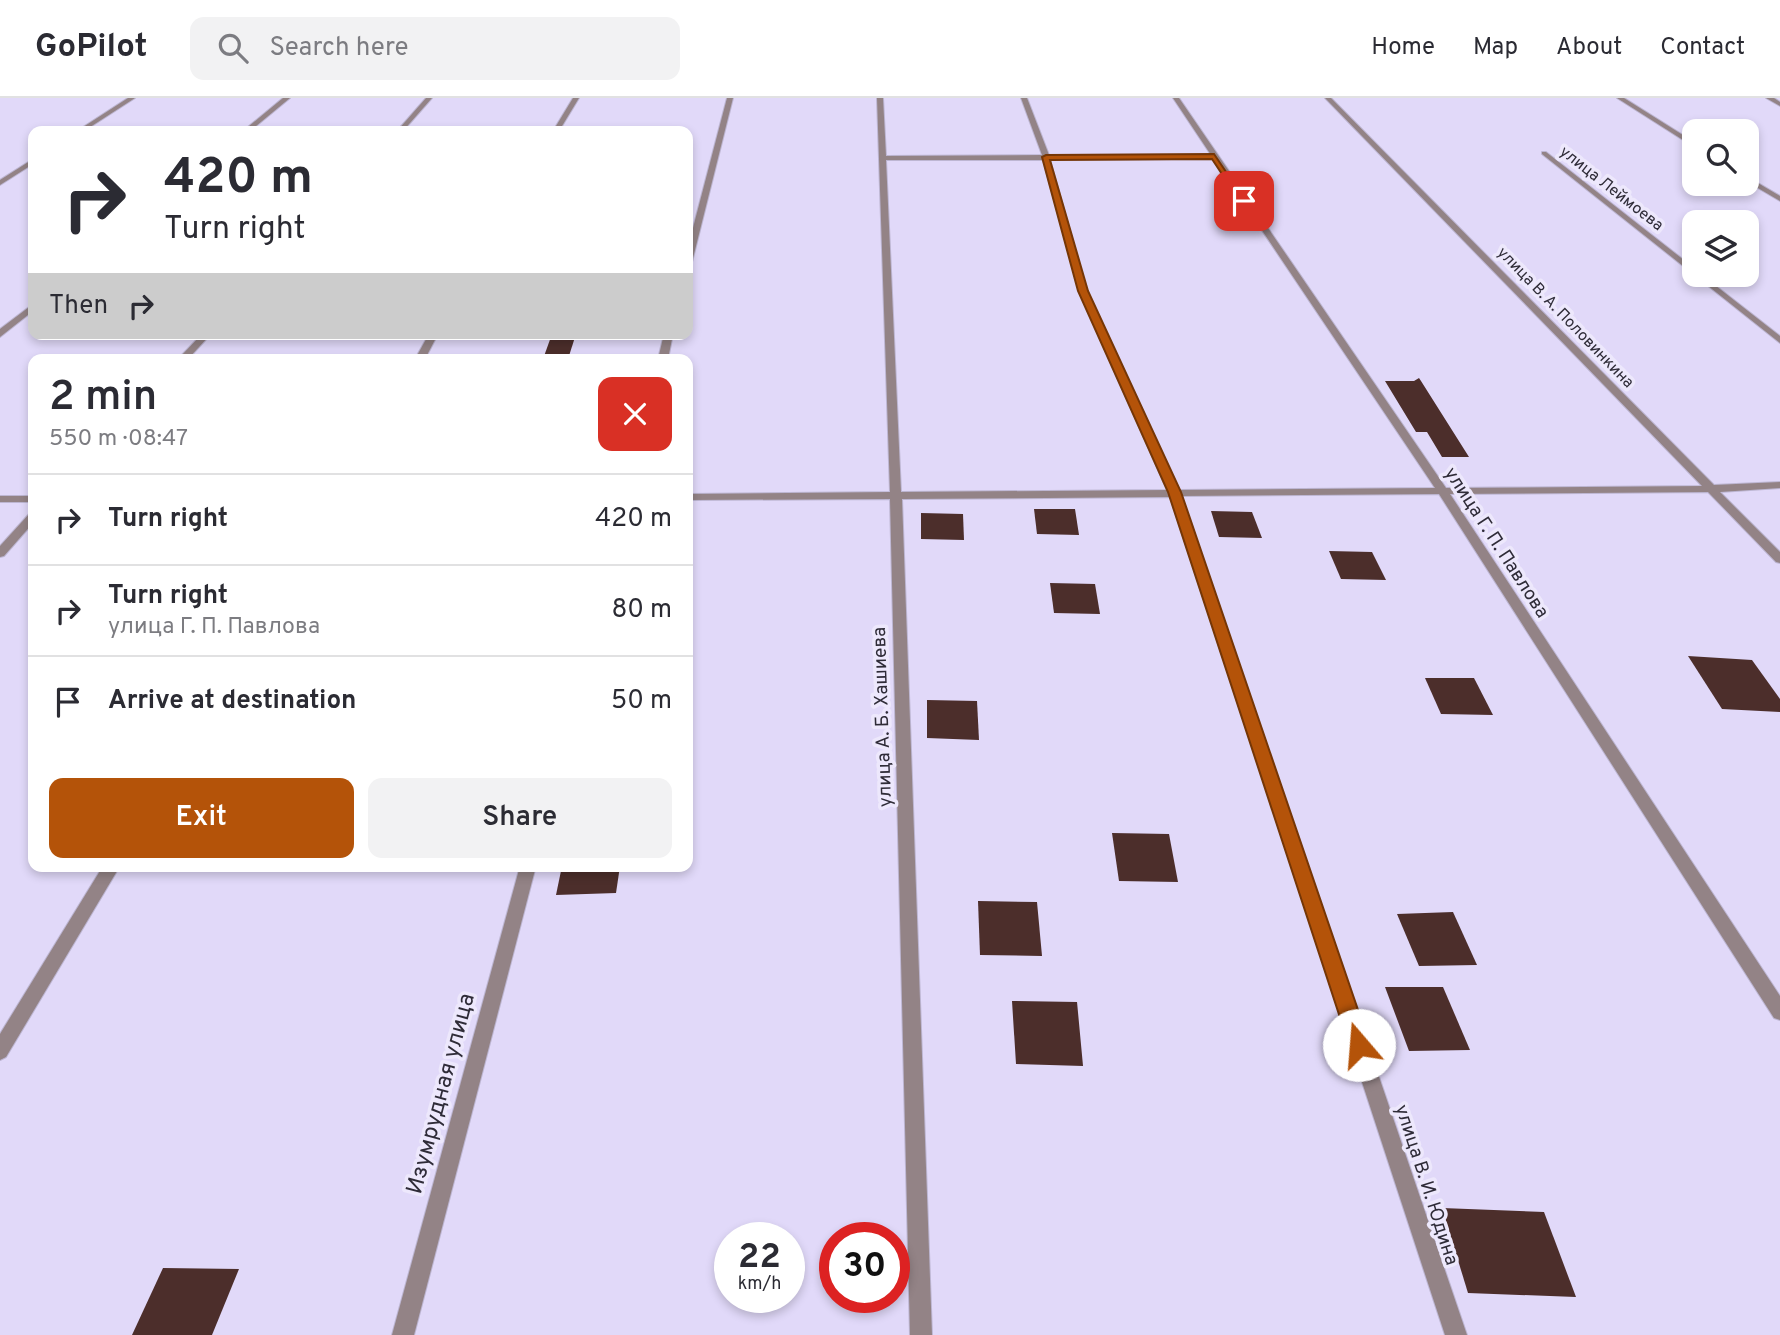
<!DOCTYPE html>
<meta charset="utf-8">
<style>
:root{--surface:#fff;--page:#f2f2f3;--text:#2b2b33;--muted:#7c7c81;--line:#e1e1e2;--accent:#b45309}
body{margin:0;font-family:Overpass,sans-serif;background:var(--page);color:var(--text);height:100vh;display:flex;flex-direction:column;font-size:26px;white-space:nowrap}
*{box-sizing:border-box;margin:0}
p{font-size:23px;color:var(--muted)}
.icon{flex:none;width:38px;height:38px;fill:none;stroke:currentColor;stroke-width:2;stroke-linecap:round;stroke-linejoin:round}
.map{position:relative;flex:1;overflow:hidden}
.details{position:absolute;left:28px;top:256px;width:665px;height:518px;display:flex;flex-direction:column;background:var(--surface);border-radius:14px;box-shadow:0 4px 10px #0003}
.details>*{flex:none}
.guide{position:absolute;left:28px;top:28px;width:665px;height:214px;border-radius:14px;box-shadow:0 4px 10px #0003;background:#fff;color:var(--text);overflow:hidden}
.controls{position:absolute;left:1682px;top:21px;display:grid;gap:14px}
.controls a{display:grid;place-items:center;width:77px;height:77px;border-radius:14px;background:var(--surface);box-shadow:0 4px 10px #0003;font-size:35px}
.speed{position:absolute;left:714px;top:1124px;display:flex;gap:14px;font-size:35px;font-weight:700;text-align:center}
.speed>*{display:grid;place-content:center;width:91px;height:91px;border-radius:50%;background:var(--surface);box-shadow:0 4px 10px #0003;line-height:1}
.speed small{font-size:18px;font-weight:400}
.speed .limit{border:10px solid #d22;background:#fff;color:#111}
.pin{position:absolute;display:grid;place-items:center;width:60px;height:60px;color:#fff;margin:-30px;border-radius:14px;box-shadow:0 4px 10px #0006}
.me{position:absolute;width:77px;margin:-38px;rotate:342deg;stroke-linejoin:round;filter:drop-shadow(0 0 5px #0008)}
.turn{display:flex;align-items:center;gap:24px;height:147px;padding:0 21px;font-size:32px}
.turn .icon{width:91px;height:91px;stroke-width:2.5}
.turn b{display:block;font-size:49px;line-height:60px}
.then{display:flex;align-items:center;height:66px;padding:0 21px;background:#0003;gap:14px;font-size:26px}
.round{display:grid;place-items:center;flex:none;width:74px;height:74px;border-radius:14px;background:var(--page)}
.summary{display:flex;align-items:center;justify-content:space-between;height:119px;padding:0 21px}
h1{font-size:42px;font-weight:600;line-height:52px}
.cta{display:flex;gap:14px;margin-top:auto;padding:14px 21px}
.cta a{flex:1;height:80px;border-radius:14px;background:var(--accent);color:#fff;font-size:28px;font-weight:600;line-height:80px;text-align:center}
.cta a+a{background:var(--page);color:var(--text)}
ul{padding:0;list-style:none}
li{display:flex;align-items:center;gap:21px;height:91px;padding:0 21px;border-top:2px solid var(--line)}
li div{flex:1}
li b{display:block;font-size:26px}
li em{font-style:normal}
header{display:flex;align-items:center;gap:42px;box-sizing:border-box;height:98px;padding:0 35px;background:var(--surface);border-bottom:2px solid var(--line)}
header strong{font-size:33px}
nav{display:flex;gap:38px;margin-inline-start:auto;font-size:24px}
.search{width:490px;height:63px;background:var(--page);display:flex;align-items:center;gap:18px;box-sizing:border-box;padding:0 24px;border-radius:14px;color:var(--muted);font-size:26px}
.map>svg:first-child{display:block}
</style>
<header>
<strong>GoPilot</strong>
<div class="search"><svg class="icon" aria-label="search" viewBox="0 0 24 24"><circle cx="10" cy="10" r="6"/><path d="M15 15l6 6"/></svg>Search here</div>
<nav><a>Home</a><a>Map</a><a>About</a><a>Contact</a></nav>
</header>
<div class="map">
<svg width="1780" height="1237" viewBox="0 0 1780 1237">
<rect width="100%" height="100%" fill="#e1d9f9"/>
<!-- building -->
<g fill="#4c2e2b">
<path d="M552,236H576L568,261H543Z"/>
<path d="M1419,280L1421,283L1469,359H1442L1427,334H1416L1385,283H1414Z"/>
<path d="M1034,411H1075L1079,437L1037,436Z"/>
<path d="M1211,413L1252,414L1262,440L1219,439Z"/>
<path d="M921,415L963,416L964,442L921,441Z"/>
<path d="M1329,453L1372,454L1386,482L1341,481Z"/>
<path d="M1050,485L1095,486L1100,516L1054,515Z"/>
<path d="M1688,558L1752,562L1780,601V614L1722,611Z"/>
<path d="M1425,580H1474L1493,617L1441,616Z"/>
<path d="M927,602L977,603L979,642L927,640Z"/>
<path d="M1112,735L1169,736L1178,784L1119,783Z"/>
<path d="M562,768H620L616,795L556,797Z"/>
<path d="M978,803L1037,804L1042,858L980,857Z"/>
<path d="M1453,814L1477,867L1419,868L1397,816Z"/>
<path d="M1385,889H1443L1470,952L1409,953Z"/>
<path d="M1012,903L1077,904L1083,968L1016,966Z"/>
<path d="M1442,1110L1544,1114L1576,1199L1468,1195Z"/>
<path d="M163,1170L239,1171L212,1237H132Z"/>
</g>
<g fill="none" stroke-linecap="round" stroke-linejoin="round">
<defs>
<g id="street">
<path d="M128,0H135L84,33H77Z"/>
<path d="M283,0H290L250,33H243Z"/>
<path d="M426,0H432L403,33H397Z"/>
<path d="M573,0H579L559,33H553Z"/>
<path d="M727,0H733L692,164L688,166V149Z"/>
<path d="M877,0H883L886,58L1042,57L1021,0H1027L1049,57H1211L1173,0H1179L1446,390L1702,388L1325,0H1331L1714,387L1780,384V390L1720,394L1780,454V465L1776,464L1708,394L1450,396L1780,898V922L1774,920L1439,396L1181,398L1467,1237H1445L1170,399L902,401L932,1237H910L890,401L688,402V396L890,394ZM1214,61L1435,390L1179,392L1087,193L1050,62ZM886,62H1043L1079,193L1167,392L901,394Z"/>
<path d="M1617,0H1624L1694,44V49Z"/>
<path d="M1766,0H1774L1780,4V8Z"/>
<path d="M1542,54H1546L1694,170V177H1702L1780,238V245L1542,56Z"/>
<path d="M33,61V66L0,87V82Z"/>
<path d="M1746,78L1780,98V103L1746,83Z"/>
<path d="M33,206V213L0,239V231Z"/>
<path d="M202,236H211L188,261H178Z"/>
<path d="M429,236H438L425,261H415Z"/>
<path d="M664,236H673L668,261H658Z"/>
<rect x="0" y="398" width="33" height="6"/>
<path d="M33,415V425L4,458L0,459V448L29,416Z"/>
<path d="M103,768H120L6,959L0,962V936Z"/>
<path d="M520,768H536L414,1237H392Z"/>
</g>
</defs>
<!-- street casing -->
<use href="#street" stroke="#bdb6d2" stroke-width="2"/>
<!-- street -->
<use href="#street" fill="#938386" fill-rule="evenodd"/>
</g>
<!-- route -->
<path fill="#b45309" stroke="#753606" stroke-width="2" d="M1214,56L1247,105H1241L1212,61L1050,62L1088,193L1181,394L1370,947L1367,954L1359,957L1352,954L1349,947L1168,394L1078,193L1042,59L1046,57Z"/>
<g text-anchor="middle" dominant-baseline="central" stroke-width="7" stroke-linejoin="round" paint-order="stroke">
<!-- far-street labels -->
<g font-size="16" fill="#2f2c38" stroke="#ede8fc">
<text transform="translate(1611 91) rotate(38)">улица Леймоева</text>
<text transform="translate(1565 220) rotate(46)">улица В. А. Половинкина</text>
</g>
<!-- street labels -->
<g font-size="19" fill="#2f2c38" stroke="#ede8fc">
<text transform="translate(1496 445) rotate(57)">улица Г. П. Павлова</text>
<text transform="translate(883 619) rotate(-92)">улица А. Б. Хашиева</text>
<text transform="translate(1426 1087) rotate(72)">улица В. И. Юдина</text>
</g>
<!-- near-street labels -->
<g font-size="23" fill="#2f2c38" stroke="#ede8fc">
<text transform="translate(442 996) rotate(-75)">Изумрудная улица</text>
</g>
</g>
</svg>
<div class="controls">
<a><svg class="icon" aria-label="search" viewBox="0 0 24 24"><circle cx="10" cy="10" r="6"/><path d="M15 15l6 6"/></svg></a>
<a><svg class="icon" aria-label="layers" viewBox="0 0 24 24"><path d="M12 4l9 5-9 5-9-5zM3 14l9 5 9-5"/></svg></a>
</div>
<div class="speed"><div>22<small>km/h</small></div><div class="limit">30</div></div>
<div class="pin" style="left:1244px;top:103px;background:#d93025"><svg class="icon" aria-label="arrive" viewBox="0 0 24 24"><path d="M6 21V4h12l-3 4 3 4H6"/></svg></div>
<svg class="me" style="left:1359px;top:947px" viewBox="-20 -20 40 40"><circle r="19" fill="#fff"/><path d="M0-13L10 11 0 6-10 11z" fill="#b45309"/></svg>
<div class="guide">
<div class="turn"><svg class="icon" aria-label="right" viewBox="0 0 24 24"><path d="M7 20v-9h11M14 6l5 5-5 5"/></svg><div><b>420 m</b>Turn right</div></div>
<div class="then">Then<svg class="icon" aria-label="right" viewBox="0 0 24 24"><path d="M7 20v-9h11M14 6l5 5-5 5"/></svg></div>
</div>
<section class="details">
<div class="summary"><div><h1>2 min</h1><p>550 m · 08:47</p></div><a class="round" style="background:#d93025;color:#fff"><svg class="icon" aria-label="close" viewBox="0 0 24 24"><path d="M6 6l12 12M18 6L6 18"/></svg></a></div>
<ul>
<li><svg class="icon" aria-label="right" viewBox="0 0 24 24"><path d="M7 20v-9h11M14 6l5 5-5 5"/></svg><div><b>Turn right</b></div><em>420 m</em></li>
<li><svg class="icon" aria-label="right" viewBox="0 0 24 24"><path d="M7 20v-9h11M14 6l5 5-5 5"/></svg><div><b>Turn right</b><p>улица Г. П. Павлова</p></div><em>80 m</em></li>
<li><svg class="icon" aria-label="arrive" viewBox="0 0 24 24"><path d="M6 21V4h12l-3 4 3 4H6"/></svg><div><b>Arrive at destination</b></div><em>50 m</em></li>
</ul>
<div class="cta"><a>Exit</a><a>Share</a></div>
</section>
</div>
